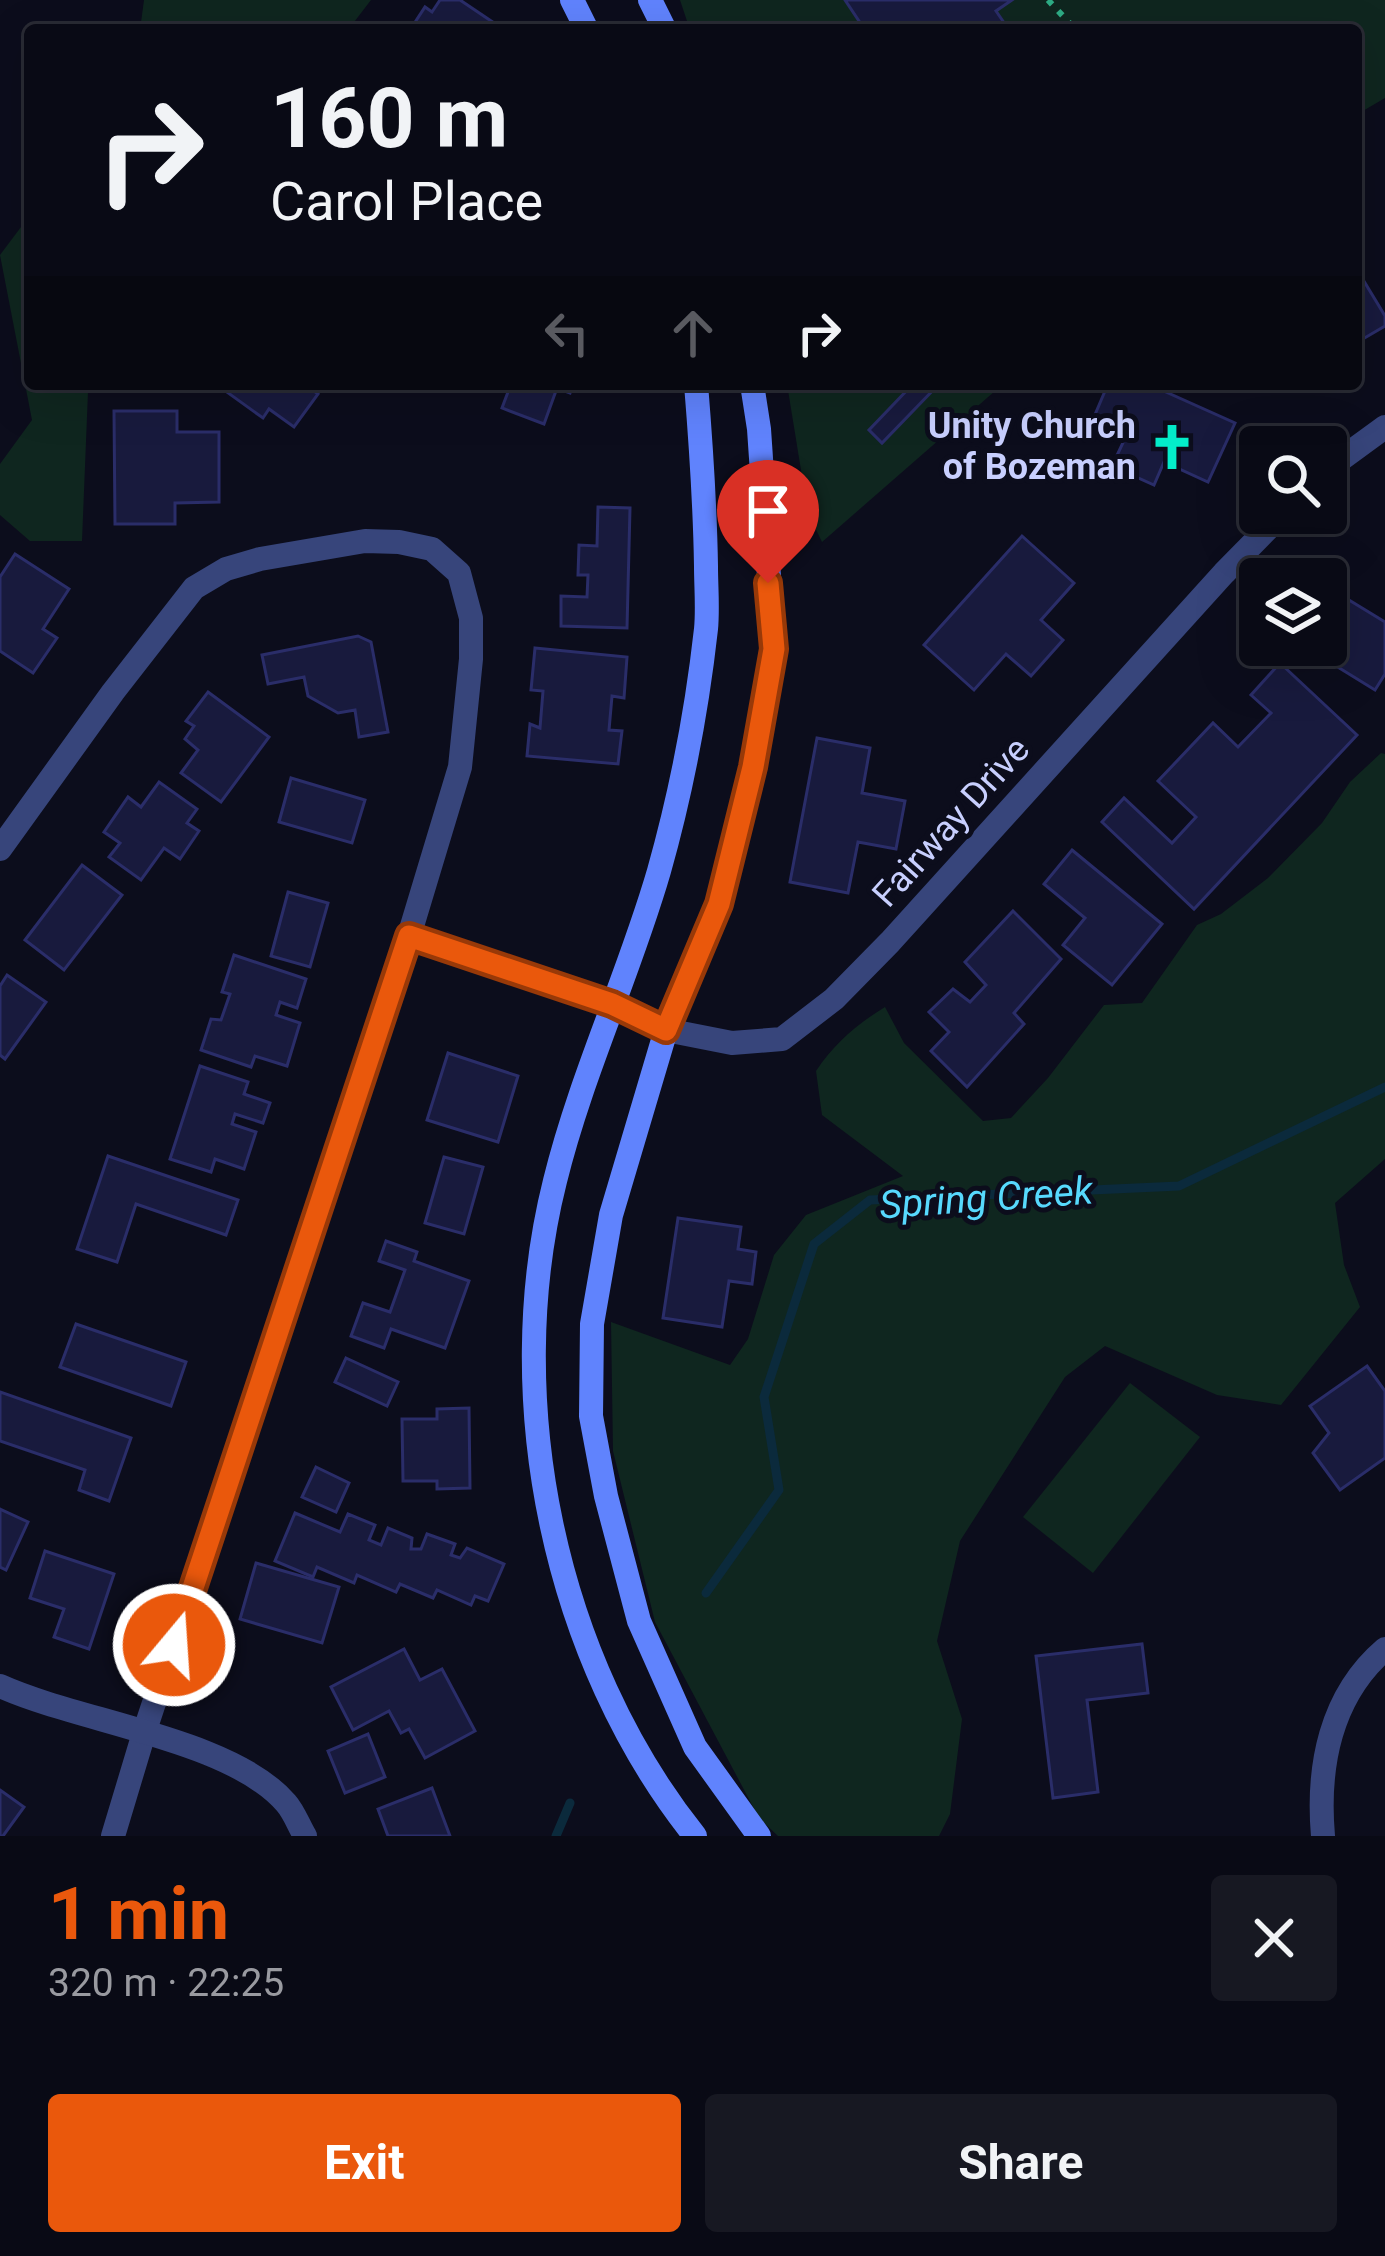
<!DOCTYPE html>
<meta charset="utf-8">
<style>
:root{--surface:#090a15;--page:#171822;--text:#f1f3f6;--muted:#999aa0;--line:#292b34;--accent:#ea580c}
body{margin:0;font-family:Roboto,sans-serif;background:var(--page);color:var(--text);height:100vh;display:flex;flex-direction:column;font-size:45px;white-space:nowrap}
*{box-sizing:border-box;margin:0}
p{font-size:39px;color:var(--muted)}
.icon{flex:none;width:66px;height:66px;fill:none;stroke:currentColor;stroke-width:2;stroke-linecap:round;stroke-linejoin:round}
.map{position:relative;height:1836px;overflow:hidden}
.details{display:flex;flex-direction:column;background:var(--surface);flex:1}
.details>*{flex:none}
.hud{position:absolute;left:24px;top:24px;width:1338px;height:366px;border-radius:12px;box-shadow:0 12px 48px #0002,0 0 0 3px var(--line);background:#090a15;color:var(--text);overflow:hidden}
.fabs{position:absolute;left:1239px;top:426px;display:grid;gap:24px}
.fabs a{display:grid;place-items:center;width:108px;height:108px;border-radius:12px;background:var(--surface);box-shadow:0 12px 48px #0002,0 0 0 3px var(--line);font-size:60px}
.pin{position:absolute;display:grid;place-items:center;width:102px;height:102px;color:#fff;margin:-123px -51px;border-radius:50% 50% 50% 0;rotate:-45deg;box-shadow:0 0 12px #0007}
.pin .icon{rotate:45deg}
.me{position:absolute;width:132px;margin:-66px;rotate:18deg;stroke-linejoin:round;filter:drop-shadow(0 0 9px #0008)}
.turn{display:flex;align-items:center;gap:42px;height:252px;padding:0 48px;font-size:54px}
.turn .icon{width:156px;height:156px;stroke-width:2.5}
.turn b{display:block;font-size:84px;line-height:102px}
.lanes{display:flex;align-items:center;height:114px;padding:0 48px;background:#0003;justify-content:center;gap:60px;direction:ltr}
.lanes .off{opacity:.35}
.round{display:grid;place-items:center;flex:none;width:126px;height:126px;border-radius:12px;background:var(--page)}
.head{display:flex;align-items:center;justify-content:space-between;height:204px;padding:0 48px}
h1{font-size:72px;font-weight:700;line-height:90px;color:var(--accent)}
.primary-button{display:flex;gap:24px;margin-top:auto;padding:24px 48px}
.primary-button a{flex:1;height:138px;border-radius:12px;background:var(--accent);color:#fff;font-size:48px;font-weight:700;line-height:138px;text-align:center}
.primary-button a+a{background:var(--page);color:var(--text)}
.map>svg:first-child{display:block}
</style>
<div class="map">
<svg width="1385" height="1836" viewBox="0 0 1385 1836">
<rect width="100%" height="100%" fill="#0c0d1c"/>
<!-- green -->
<g fill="#0f261f">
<path d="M144,0H371L348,30H140Z"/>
<path d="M680,0H1385V98L1356,115V30H690Z"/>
<path d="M30,215V384H118L88,392L82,541H30L0,515V464L32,420L0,255Z"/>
<path d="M787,384H1003L822,542L808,513Z"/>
<path d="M1381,753L1385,754V1159L1335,1203L1344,1265L1360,1307L1281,1405L1217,1395L1105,1346L1065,1377L960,1541L937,1641L962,1719L950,1814L939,1836H778L759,1818L655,1622L613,1451L611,1322L730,1365L748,1339L774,1255L806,1215L903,1176L822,1115L816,1071C834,1044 857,1024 885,1007L904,1043L983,1121L1011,1118L1048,1078L1104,1005L1142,1003L1197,925L1221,914L1268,878L1322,823L1350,782Z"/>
<path d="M1130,1383L1200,1437L1093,1573L1023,1517Z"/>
</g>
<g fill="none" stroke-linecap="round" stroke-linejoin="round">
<!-- stream -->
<g stroke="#0b2a3c" stroke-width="9">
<path d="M706,1593L779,1490L764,1397L814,1244L870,1200L1179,1186L1385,1087"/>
<path d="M556,1836L570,1803"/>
</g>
</g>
<!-- building -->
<g fill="#181a3d" stroke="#2a2d69" stroke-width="3">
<path d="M440,0H460L500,27L498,30H410L425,7L432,12Z"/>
<path d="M845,0H1012L996,11L1009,30H865Z"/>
<path d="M1356,268L1385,316V326L1356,343Z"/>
<path d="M228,384H305L318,394L294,427L269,409L263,418L224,390Z"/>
<path d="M511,384H573L570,393L557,388L544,424L502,408Z"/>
<path d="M913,384H939L882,443L869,430Z"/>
<path d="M1108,384H1148L1235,423L1208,482L1164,462L1154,485L1112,466L1128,432L1094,417Z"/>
<path d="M114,411H177V432H219V502L175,503V524H115Z"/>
<path d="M598,507L630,508L627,628L561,626V596L587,597L588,575H578L579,545L597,546Z"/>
<path d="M1022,536L1074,583L1041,620L1063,640L1031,676L1006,654L974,690L924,645Z"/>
<path d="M15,554L69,589L43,629L57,638L33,673L0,651V577Z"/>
<path d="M1326,586L1385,622V674L1375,690L1302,645H1326Z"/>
<path d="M358,636L371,642L388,732L359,737L355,710L338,713L308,696L304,677L268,684L262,655Z"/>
<path d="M535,648L627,657L624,698L612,696L609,730L622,731L618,764L527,756L530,724L540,728L543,691L531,690Z"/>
<path d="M1280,663L1357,735L1194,909L1102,822L1124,798L1172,843L1196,817L1158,781L1213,723L1238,747L1271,713L1251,695Z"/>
<path d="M208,692L269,737L221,802L181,773L198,750L185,739L194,726L186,721Z"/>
<path d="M817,738L870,748L862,793L905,801L896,849L858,842L848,893L790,882Z"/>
<path d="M291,778L365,800L352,843L279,822Z"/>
<path d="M159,782L197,809L187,823L199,831L180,859L164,848L141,880L109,857L120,843L104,832L128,797L141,807Z"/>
<path d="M1072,850L1162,924L1112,985L1063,945L1085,918L1044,884Z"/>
<path d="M82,865L122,895L64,970L25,940Z"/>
<path d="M288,892L328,903L310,967L271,956Z"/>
<path d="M1013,911L1061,959L1014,1013L1024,1024L967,1087L931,1051L949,1032L929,1012L953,989L970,1002L986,985L965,962Z"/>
<path d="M234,955L306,979L297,1008L280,1002L276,1015L300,1023L287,1066L255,1056L251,1067L201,1050L211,1019L221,1020L230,994L222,992Z"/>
<path d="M7,975L46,1002L5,1059L0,1055V986Z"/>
<path d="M448,1053L518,1076L498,1142L427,1120Z"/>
<path d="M200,1066L248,1082L244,1094L270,1103L263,1123L235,1114L232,1124L256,1132L244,1169L215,1159L211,1172L170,1159Z"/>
<path d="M108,1156L238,1200L226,1235L136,1204L117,1262L77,1249Z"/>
<path d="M444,1157L483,1167L464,1234L425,1223Z"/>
<path d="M678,1218L741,1227L738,1249L756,1252L752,1284L729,1281L722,1327L663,1318Z"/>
<path d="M386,1241L417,1252L414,1261L469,1281L445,1348L391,1329L384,1348L351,1336L363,1303L390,1312L405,1270L379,1261Z"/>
<path d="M76,1324L186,1362L171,1406L60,1367Z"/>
<path d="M346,1358L398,1382L387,1406L335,1382Z"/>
<path d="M1367,1366L1385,1391V1458L1340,1490L1313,1453L1329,1433L1310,1406Z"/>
<path d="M0,1392L131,1438L109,1501L79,1490L85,1470L0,1441Z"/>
<path d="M469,1408L470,1488L437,1489V1481H403L402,1419H437V1409Z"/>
<path d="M316,1467L349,1483L336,1512L302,1497Z"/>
<path d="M0,1509L28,1522L6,1570L0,1567Z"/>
<path d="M295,1513L340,1532L348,1514L375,1525L369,1540L381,1545L388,1528L412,1538L411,1549H421L427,1534L455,1544L451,1555L460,1558L467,1548L504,1564L488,1601L475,1596L471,1605L437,1590L433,1598L400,1584L396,1592L357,1575L354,1583L317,1567L313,1577L275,1561Z"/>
<path d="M45,1551L114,1574L89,1649L54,1637L64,1609L30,1598Z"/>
<path d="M256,1563L339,1587L322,1643L240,1619Z"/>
<path d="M1142,1644L1148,1693L1087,1700L1098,1792L1053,1798L1036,1656Z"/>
<path d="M404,1649L420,1680L442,1669L475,1731L425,1758L409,1729L401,1733L389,1711L353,1730L331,1687Z"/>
<path d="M368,1734L385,1777L345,1793L328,1751Z"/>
<path d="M432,1788L450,1836H388L378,1809Z"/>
<path d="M0,1790L24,1807L3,1836H0Z"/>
</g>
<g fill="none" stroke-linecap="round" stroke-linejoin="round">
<!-- path -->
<path stroke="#2eac85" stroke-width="6" stroke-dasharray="6 9" stroke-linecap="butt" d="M1048,0L1076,30"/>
<!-- street -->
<g stroke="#37457b" stroke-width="24">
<path d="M1326,470L1385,427"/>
<path d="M0,849L113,692L194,588L226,569L260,559L365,541L399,542L432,549L459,573L471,618V659L460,767L409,936L144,1733L113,1836"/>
<path d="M409,936L612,1004L666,1030L732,1043L782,1039L834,999L890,942L1224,573L1283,513"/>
<path d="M0,1686C79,1722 231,1739 286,1803C294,1812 299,1826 305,1836"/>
<path d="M1323,1836C1317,1767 1330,1696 1385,1649"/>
</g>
<!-- secondary -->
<g stroke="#6083fd" stroke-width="24">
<path d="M572,0L587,30"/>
<path d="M650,0L665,30"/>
<path d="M752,384L759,429L774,649L753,767L719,905L666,1030L611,1215L592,1324L591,1416L606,1496L639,1621L695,1747L759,1836"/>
<path d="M695,1836C554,1660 500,1399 555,1181C581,1075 629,975 659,871C681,793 697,710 706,629C708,609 706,587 706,566C705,505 701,445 696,384"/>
</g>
</g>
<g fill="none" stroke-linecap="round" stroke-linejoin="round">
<defs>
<path id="route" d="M174,1645L409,936L612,1004L666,1030L719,904L753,767L774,649L768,583"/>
</defs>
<!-- route casing -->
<use href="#route" stroke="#983908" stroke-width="30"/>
<!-- route -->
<use href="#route" stroke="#ea580c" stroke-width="21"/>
</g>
<!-- icons -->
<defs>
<symbol id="church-bare" viewBox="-9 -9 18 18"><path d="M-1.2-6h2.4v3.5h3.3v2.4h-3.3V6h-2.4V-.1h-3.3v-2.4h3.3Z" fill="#04eecb" stroke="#0c0d1c" stroke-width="2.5" paint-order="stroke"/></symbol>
</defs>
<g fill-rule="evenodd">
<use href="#church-bare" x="1139" y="414" width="66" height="66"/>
</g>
<g text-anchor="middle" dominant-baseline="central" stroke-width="10" stroke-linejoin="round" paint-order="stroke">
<!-- poi labels -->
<g font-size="36" font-weight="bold" fill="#c8cffe" stroke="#0c0d1c" text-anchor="end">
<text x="1136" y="426">Unity Church<tspan x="1136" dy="41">of Bozeman</tspan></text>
</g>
<!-- street labels -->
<g font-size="36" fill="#c8cffe" stroke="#0c0d1c">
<text transform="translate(951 822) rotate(-48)">Fairway Drive</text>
</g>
<!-- water labels -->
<g font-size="39" font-style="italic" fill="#57d9fd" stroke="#0c0d1c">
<text transform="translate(986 1198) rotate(-4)">Spring Creek</text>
</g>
</g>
</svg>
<div class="fabs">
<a><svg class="icon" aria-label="search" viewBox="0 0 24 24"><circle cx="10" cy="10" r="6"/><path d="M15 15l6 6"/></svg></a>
<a><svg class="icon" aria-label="layers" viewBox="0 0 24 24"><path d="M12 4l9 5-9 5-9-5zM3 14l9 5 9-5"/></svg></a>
</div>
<div class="pin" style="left:768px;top:583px;background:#d93025"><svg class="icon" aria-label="arrive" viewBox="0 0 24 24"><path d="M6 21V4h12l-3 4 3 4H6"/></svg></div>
<svg class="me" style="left:174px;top:1645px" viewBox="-20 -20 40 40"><circle r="17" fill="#ea580c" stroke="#fff" stroke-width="3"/><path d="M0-11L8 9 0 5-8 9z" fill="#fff"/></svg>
<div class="hud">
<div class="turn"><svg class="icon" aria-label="right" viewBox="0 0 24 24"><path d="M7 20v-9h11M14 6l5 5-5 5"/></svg><div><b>160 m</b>Carol Place</div></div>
<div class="lanes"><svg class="icon off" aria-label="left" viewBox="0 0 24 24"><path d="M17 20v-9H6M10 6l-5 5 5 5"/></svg><svg class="icon off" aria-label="ahead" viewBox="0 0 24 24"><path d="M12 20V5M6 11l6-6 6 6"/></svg><svg class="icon" aria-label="right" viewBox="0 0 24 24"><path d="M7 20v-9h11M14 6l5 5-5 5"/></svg></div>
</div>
</div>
<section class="details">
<div class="head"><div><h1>1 min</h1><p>320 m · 22:25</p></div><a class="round"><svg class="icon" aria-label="close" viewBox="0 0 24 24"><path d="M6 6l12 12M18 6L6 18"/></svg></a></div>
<div class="primary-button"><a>Exit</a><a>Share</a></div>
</section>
